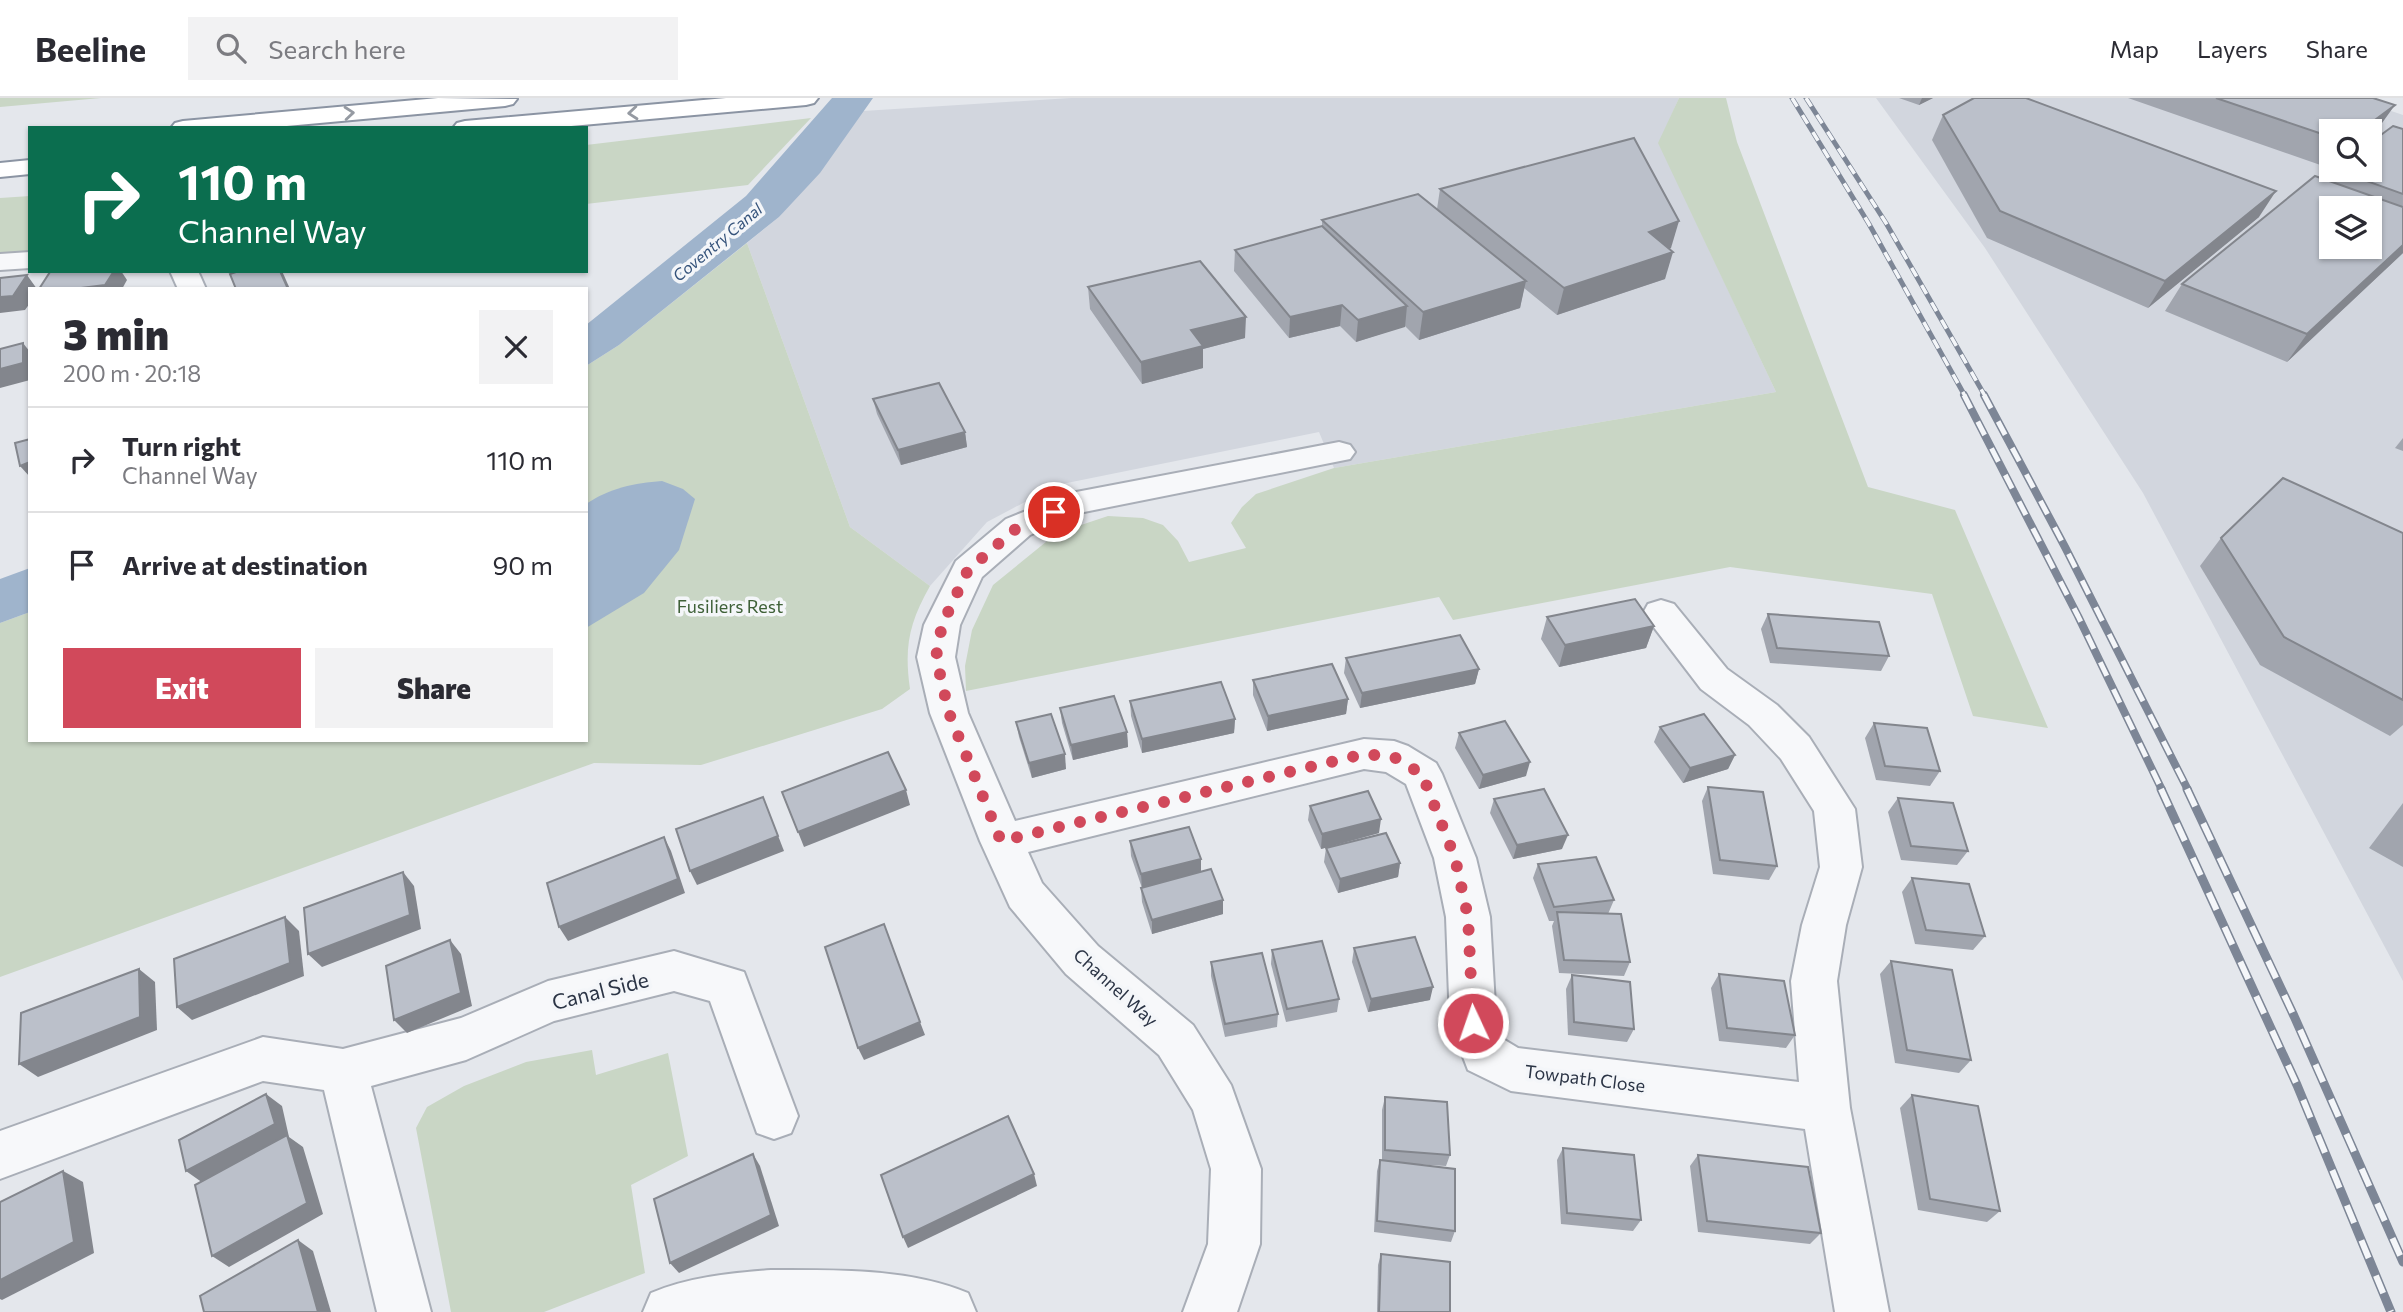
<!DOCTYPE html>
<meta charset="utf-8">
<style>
:root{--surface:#fff;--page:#f2f2f3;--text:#2b2b33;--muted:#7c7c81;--line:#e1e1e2;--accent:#d1495b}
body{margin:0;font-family:Commissioner,sans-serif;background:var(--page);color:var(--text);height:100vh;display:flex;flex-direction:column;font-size:26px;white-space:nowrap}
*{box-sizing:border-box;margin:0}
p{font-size:23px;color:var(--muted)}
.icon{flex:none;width:38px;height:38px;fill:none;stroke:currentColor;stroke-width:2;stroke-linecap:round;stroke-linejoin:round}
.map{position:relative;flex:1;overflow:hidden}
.details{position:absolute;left:28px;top:189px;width:560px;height:455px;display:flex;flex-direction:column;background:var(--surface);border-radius:0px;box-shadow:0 2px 5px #0004}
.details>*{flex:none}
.banner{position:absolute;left:28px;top:28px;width:560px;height:147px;border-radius:0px;box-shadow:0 2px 5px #0004;background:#0b6e4f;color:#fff;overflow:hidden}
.controls{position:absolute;left:2319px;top:21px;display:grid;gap:14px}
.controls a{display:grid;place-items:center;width:63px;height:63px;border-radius:0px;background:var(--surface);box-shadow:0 2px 5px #0004;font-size:35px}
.pin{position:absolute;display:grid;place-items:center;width:60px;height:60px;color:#fff;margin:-30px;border:4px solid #fff;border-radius:50%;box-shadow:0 2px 7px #0007}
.me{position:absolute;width:77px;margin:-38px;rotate:357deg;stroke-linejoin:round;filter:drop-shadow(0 0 5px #0008)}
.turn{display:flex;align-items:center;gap:24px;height:147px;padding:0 35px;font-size:32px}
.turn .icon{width:91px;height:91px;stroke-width:2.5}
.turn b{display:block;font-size:49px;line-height:60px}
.round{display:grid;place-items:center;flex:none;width:74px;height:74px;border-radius:0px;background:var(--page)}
.headline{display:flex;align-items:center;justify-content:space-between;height:119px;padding:0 35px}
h1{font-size:42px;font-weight:800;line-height:52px}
.action{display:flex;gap:14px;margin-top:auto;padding:14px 35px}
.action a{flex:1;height:80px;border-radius:0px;background:var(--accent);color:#fff;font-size:28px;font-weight:800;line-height:80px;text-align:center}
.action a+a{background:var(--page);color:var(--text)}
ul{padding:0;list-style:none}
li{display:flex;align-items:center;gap:21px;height:105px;padding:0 35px;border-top:2px solid var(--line)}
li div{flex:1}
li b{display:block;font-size:26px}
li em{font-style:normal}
header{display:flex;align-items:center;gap:42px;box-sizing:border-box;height:98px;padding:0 35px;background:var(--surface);border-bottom:2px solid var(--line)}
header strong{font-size:33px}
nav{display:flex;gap:38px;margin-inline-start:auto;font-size:24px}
.search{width:490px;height:63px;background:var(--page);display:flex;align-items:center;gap:18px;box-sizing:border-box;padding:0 24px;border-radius:0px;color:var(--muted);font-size:26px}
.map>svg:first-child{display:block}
</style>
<header>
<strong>Beeline</strong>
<div class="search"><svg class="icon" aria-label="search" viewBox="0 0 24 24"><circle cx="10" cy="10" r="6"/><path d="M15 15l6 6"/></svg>Search here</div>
<nav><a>Map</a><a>Layers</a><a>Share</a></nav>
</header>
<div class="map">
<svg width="2403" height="1214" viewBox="0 0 2403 1214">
<rect width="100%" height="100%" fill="#e4e7ec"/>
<!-- built -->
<g fill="#d2d6de" fill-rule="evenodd">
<path d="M1071,0H1679L1659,45L1776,294L1334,370L1319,334L1057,387L987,424L930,488L850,429L747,145L779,119L840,46L863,13Z"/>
<path d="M1876,0H2353L2403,17V883L2143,395L1985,150ZM2331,33H2370V72H2331ZM2331,110H2370V149H2331Z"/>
</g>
<!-- green -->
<g fill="#c9d6c5">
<path d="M0,0H101L0,9Z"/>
<path d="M1679,0H1726L1737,44L1868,389L1955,412L2048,630L1973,618L1932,496L1730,469L1453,522L1439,499L966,593L965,568L972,532L993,487L1057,435L1108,418L1143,420L1163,427L1178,443L1189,464L1246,450L1231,425L1242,409L1256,396L1334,370L1776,294L1658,45Z"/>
<path d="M811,20L748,87L586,106V47Z"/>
<path d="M30,98V154L0,157V100Z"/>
<path d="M747,145L850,429L930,488C909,525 904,549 910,591L882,611L701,667L594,665L0,879V525L30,514V642H586V268L619,247Z"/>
<path d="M592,952L596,977L668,955L688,1058L631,1087L645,1175L544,1214H451L416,1030L427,1009L464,988L526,964Z"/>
</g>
<!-- water -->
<g fill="#9fb4cc">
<path d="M832,0H873L820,75L779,119L619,247L586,268V227L746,98Z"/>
<path d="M662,383L683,391L695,401L679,452L644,495L586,530V406C610,390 634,385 662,383Z"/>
<path d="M30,470V514L0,525V481Z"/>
</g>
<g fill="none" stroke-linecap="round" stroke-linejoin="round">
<defs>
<g id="minor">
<path d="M30,154V170L0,172V156Z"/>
<path d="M170,173H198L206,191H178Z"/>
<path d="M1339,344L1350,347L1355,354L1350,361L1079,415L1030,437L982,479L960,527L955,559L968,615L1015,723L1364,641L1394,643L1408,648L1436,665L1442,676L1476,760L1490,819L1496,925L1503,941L1518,950L1799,984L1791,883L1802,827L1820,769L1814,713L1781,661L1749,627L1701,591L1643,515L1648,506L1661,502L1674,506L1727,571L1777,607L1809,639L1855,711L1862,769L1846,827L1837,883L1850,1010L1889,1214H1835L1805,1031L1511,993L1468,972L1450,925L1446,819L1434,760L1406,686L1386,674L1364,671L1028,754L1042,785L1098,848L1193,927L1231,987L1261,1071L1260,1146L1237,1214H1183L1208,1146L1211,1071L1193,1012L1159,957L1066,876L1010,809L980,743L930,615L917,559L924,527L956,463L1006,421L1071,395Z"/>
<path d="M674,853L744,874L798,1018L791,1035L774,1041L757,1035L710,903L674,893L554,923L466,962L371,988L431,1214H377L324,992L263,983L0,1081V1033L263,939L343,951L461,920L548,883Z"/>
<path d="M771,1172C835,1172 908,1170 968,1195L976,1214H643L651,1195C689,1179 730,1175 771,1172Z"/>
</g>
<g id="highway">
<path d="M438,0L517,1L513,6L505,8L265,30H171L175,25L183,23Z"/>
<path d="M726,0H818L814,5L806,7L549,30H453L457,25L465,23Z"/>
<path d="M30,62V76L0,79V65Z"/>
</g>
</defs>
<!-- minor casing -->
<use href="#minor" stroke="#a9aeb7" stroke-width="4"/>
<!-- highway casing -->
<use href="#highway" stroke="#8b94a3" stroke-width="4"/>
<!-- minor -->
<use href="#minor" fill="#f7f8fa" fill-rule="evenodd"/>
<!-- highway -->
<use href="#highway" fill="#fff" fill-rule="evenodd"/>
<defs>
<g id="rail-far2">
<path d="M1792,0L1869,126L1965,298"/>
<path d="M1806,0L1886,125L1985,298"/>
</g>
<g id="rail-far1">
<path d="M1964,297L2078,518L2162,692"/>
<path d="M1984,297L2065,449L2188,692"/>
</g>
<g id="rail">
<path d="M2161,691L2297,987L2391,1214"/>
<path d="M2187,691L2294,918L2403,1164"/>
</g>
</defs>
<!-- rail-far2 casing -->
<use href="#rail-far2" stroke="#7d8696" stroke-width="5"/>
<!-- rail-far1 casing -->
<use href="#rail-far1" stroke="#7d8696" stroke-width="8"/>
<!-- rail casing -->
<use href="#rail" stroke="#7d8696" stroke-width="9"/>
<!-- rail-far2 -->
<use href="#rail-far2" stroke="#f4f6f9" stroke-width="3.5" stroke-dasharray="10" stroke-linecap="butt"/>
<!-- rail-far1 -->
<use href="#rail-far1" stroke="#f4f6f9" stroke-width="5" stroke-dasharray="15" stroke-linecap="butt"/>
<!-- rail -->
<use href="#rail" stroke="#f4f6f9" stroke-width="6" stroke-dasharray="19" stroke-linecap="butt"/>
</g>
<!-- wall -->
<g fill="#a1a5ae">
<path d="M1899,0H1933L1919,7Z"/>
<path d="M2128,0H2373L2377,32L2370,38V33H2331V68L2329,70Z"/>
<path d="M1943,17L2259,119L2148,210L1987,140L1932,42Z"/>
<path d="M2403,31V155L2287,264L2165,213L2182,186L2327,82L2334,72H2370Z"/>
<path d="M1440,91L1671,150L1669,151L1665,181L1557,217L1524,190L1520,210L1419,242L1405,228L1356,244L1340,228L1289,240L1234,173L1235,152L1322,128V122L1437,111Z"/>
<path d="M1088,189L1245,240L1203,251V270L1142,286L1090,211Z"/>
<path d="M873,301L965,334L967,349L901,367L877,316Z"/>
<path d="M2403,340V353L2395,350Z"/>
<path d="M2403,435V627L2390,638L2260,567L2200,468L2221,440Z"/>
<path d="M1768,516L1889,558L1881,573L1770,565L1761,531Z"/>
<path d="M1547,519L1654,528L1646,550L1559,569L1541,541Z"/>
<path d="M1346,560L1479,571L1475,586L1360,610L1344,575Z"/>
<path d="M1253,582L1348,601L1346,616L1267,633L1253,597Z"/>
<path d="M1130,603L1235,621L1234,635L1142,655L1131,618Z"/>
<path d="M1060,610L1127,634L1128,649L1073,662L1062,625Z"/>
<path d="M1016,624L1066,671L1032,680L1019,639Z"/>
<path d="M1874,625L1940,673L1930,688L1876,682L1865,640Z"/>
<path d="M1660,629L1735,657L1728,671L1683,685L1654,644Z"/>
<path d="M1459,635L1526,678L1479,691L1455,650Z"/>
<path d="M1708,689L1777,768L1769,782L1713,776L1702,703Z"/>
<path d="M1898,700L1968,753L1957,767L1901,762L1888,714Z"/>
<path d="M1494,701L1562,751L1513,761L1490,715Z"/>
<path d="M2403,705V769L2369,750Z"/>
<path d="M1310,708L1379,735L1321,751L1308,722Z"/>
<path d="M1130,743L1201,761V774L1223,802V816L1152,836L1142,804L1141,790H1142L1131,758Z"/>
<path d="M1326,750L1400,765L1398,779L1338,795L1324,764Z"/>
<path d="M1538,766L1614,802L1608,816L1630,864L1624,878L1559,875L1552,828L1554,823H1549L1533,780Z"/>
<path d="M1912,780L1985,838L1973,852L1915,846L1902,794Z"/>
<path d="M1354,850L1430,902L1368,914L1352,864Z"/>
<path d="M1272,852L1339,901L1337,914L1286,924L1271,866Z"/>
<path d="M1891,863L1971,962L1959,975L1895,965L1880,876Z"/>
<path d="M1211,864L1278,916L1277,929L1225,939L1211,878Z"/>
<path d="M1719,876L1795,937L1786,950L1719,943L1711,890Z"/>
<path d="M1572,877L1634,931L1627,944L1568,937L1566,891Z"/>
<path d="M1912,997L2000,1113L1987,1124L1918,1112L1900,1010Z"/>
<path d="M1385,999L1450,1057L1446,1068L1413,1066L1455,1133L1451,1144L1374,1134L1377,1073L1380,1062H1382V1012Z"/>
<path d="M1563,1050L1641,1122L1633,1133L1561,1126L1557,1062Z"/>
<path d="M1698,1057L1821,1135L1810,1146L1698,1134L1690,1068Z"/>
<path d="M1381,1156L1450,1214H1377L1378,1167Z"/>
</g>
<!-- shaded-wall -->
<g fill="#83868d">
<path d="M1922,0H1933L1919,7Z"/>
<path d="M2395,7L2377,32L2370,38V33H2360Z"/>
<path d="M2276,93L2259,119L2148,210L2165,183Z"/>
<path d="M1679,123L1671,150L1641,161L1649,134Z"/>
<path d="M2403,147V155L2287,264L2307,236Z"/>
<path d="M1673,154L1665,181L1557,217L1564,190Z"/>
<path d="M114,173H121L127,182L122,191H73Z"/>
<path d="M231,173H282L290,191L240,188Z"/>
<path d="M27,177L37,191H30V205L25,212L0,215V199Z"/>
<path d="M1526,183L1520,210L1419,242L1423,214Z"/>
<path d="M1342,207L1340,228L1289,240L1290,219Z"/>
<path d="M1407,208L1405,229L1356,244L1358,222Z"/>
<path d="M1246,219L1245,240L1203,251V270L1142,286L1141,264L1191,232Z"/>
<path d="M23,245L30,254V282L0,290V271Z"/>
<path d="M965,334L967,349L901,367L898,352Z"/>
<path d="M30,364V379L20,368Z"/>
<path d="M1654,528L1646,550L1559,569L1565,547Z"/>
<path d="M1479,571L1475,586L1360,610L1362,595Z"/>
<path d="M1348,601L1346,616L1267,633L1268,618Z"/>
<path d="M1235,621L1234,635L1142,655V641Z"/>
<path d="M1127,634L1128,649L1073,662L1071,647Z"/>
<path d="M1065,656L1066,671L1032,680L1029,665Z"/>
<path d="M1735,657L1728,671L1683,685L1690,670Z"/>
<path d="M1530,664L1526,678L1479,691L1483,677Z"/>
<path d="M906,692L910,707L804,749L798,734Z"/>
<path d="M763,699L784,753L697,787L690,773Z"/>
<path d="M1381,721L1379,735L1321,751L1322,736Z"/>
<path d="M1568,737L1562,751L1513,761L1517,747Z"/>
<path d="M664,739L671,753L685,795L568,843L559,829Z"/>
<path d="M1201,761V775L1142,790L1141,776Z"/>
<path d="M1400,765L1398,779L1338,795L1340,781Z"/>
<path d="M403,774L414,788L421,831L322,869L308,856Z"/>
<path d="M1223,802V816L1152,836V822Z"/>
<path d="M285,819L299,833L304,878L192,922L177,909Z"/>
<path d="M450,842L461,856L472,908L407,935L394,922Z"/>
<path d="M139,871L155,884L157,932L38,979L19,966Z"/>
<path d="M1433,889L1430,902L1368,914L1371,901Z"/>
<path d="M920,924L925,937L864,962L858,950Z"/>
<path d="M266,996L282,1008L289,1039L303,1049L323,1116L229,1169L212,1158L203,1085L186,1073Z"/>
<path d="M753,1056L760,1068L779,1128L679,1175L670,1165Z"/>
<path d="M63,1073L83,1084L94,1155L2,1202L0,1201V1182Z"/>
<path d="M1034,1076L1037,1088L908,1150L903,1139Z"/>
<path d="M298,1142L313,1153L331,1214H318Z"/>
</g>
<!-- building -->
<g fill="#bbc0ca" stroke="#83868d" stroke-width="2" fill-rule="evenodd">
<path d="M1974,0H2026L2276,93L2165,183L2000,113L1943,17Z"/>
<path d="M2216,0H2373L2395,7L2360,33H2331V39Z"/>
<path d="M2393,28L2403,31V96L2336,72H2370V45Z"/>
<path d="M1634,40L1679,123L1649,134L1673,154L1564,190L1440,91Z"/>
<path d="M2315,78L2403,109V147L2307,236L2182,186ZM2331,110H2370V149H2331Z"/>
<path d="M1418,96L1526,183L1423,214L1322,122Z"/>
<path d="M1322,128L1407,208L1358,222L1342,207L1290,219L1235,152Z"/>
<path d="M1200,163L1246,219L1191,232L1203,248L1141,264L1088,189Z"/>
<path d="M60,173H114L105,187L73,191H39L50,174Z"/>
<path d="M239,173H280L288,191H236L230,176Z"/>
<path d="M27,177L13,198L0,199V180Z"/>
<path d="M23,245V265L0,271V251Z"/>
<path d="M939,285L965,334L898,352L873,301Z"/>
<path d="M30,341V364L20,368L15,345Z"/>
<path d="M2283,380L2403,435V602L2284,539L2221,440Z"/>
<path d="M1635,501L1654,528L1565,547L1547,519Z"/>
<path d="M1768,516L1879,524L1889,558L1777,550Z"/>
<path d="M1460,537L1479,571L1362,595L1346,560Z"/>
<path d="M1332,566L1348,601L1268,618L1253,582Z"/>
<path d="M1221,584L1235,621L1142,641L1130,603Z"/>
<path d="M1114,598L1127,634L1071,647L1060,610Z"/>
<path d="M1051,616L1065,656L1029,665L1016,624Z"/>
<path d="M1704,616L1735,657L1690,670L1660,629Z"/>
<path d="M1505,623L1530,664L1483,677L1459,635Z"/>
<path d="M1874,625L1927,630L1940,673L1885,668Z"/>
<path d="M888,654L906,692L798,734L782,694Z"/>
<path d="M1708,689L1763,694L1777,768L1720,762Z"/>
<path d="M1544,691L1568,737L1517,747L1494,701Z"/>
<path d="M1368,693L1381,721L1322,736L1310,708Z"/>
<path d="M763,699L778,738L690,773L676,731Z"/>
<path d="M1898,700L1953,705L1968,753L1911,748Z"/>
<path d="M1189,729L1201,761L1141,776L1130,743Z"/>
<path d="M1386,735L1400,765L1340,781L1326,750Z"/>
<path d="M664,739L678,781L559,829L547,785Z"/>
<path d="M1596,759L1614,802L1554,809L1538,766Z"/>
<path d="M1211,771L1223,802L1152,822L1141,790Z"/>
<path d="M403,774L410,817L308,856L304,810Z"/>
<path d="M1912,780L1969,786L1985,838L1926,832Z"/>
<path d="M1557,814L1621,816L1630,864L1564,862Z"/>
<path d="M285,819L290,865L177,909L174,861Z"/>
<path d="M884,826L920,924L858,950L825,849Z"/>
<path d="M1415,839L1433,889L1371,901L1354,850Z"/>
<path d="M450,842L461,895L394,922L386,868Z"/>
<path d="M1322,843L1339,901L1287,911L1272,852Z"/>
<path d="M1262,855L1278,916L1225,926L1211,864Z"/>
<path d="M1891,863L1952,872L1971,962L1907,952Z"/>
<path d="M139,871L140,919L19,966L21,915Z"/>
<path d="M1719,876L1784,883L1795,937L1727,930Z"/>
<path d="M1572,877L1630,884L1634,931L1574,924Z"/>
<path d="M266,996L275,1026L186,1073L179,1042Z"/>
<path d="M1912,997L1978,1008L2000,1113L1930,1101Z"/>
<path d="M1385,999L1447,1004L1450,1057L1385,1052Z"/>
<path d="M1008,1018L1034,1076L903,1139L881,1077Z"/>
<path d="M287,1037L307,1105L212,1158L195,1087Z"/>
<path d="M1563,1050L1634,1057L1641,1122L1567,1115Z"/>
<path d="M753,1056L771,1117L670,1165L654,1101Z"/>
<path d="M1698,1057L1808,1069L1821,1135L1707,1123Z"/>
<path d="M1380,1062L1455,1071V1133L1377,1123Z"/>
<path d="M63,1073L74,1144L0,1182V1104Z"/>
<path d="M298,1142L318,1214H204L200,1198Z"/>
<path d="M1381,1156L1450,1164V1214H1379Z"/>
</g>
<!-- one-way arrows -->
<defs><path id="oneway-chevron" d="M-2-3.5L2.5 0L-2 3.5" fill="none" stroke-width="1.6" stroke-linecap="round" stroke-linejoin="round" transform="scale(1.75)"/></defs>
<g stroke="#959aa2">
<use href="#oneway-chevron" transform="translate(349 15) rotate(-5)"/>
<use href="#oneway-chevron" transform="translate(633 15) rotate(175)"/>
</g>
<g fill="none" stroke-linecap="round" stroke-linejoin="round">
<!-- route -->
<path stroke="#d1495b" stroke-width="12" stroke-dasharray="0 21.6" d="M1054,414L1018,429L968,472L942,527L936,559L949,615L1001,743L1364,656L1394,659L1422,676L1455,760L1468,819L1473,925"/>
</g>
<g text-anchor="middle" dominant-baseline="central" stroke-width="7" stroke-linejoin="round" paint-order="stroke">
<!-- far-water labels -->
<g font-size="16" font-style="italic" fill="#34527a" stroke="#f4f6f9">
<text transform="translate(717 144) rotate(-40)">Coventry Canal</text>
</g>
<!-- park labels -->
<g font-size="18" fill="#3f6138" stroke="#f4f6f9">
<text x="730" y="508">Fusiliers Rest</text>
</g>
<!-- street labels -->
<g font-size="18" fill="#2b3445" stroke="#f4f6f9">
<text transform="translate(1116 889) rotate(42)">Channel Way</text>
<text transform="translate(1585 980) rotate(7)">Towpath Close</text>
</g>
<!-- near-street labels -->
<g font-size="21" fill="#2b3445" stroke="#f4f6f9">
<text transform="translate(600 892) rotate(-14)">Canal Side</text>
</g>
</g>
</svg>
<div class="controls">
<a><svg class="icon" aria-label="search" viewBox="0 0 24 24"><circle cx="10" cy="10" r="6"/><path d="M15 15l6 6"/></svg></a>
<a><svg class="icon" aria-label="layers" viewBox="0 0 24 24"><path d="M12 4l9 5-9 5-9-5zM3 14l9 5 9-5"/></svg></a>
</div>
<div class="pin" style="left:1054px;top:414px;background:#d93025"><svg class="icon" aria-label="arrive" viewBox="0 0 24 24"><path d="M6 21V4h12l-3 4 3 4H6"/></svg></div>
<svg class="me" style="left:1473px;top:925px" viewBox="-20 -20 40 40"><circle r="17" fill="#d1495b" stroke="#fff" stroke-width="3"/><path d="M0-11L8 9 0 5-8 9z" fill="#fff"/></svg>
<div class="banner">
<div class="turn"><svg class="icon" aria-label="right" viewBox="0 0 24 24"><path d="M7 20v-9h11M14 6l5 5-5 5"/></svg><div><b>110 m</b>Channel Way</div></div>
</div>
<section class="details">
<div class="headline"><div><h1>3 min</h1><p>200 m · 20:18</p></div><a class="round"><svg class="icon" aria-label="close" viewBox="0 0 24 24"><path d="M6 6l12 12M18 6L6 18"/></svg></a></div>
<ul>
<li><svg class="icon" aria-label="right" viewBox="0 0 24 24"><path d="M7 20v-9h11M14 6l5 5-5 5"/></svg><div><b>Turn right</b><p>Channel Way</p></div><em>110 m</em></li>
<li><svg class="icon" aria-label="arrive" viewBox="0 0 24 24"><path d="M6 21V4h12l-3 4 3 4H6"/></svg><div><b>Arrive at destination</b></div><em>90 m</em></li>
</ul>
<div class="action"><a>Exit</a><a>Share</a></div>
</section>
</div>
